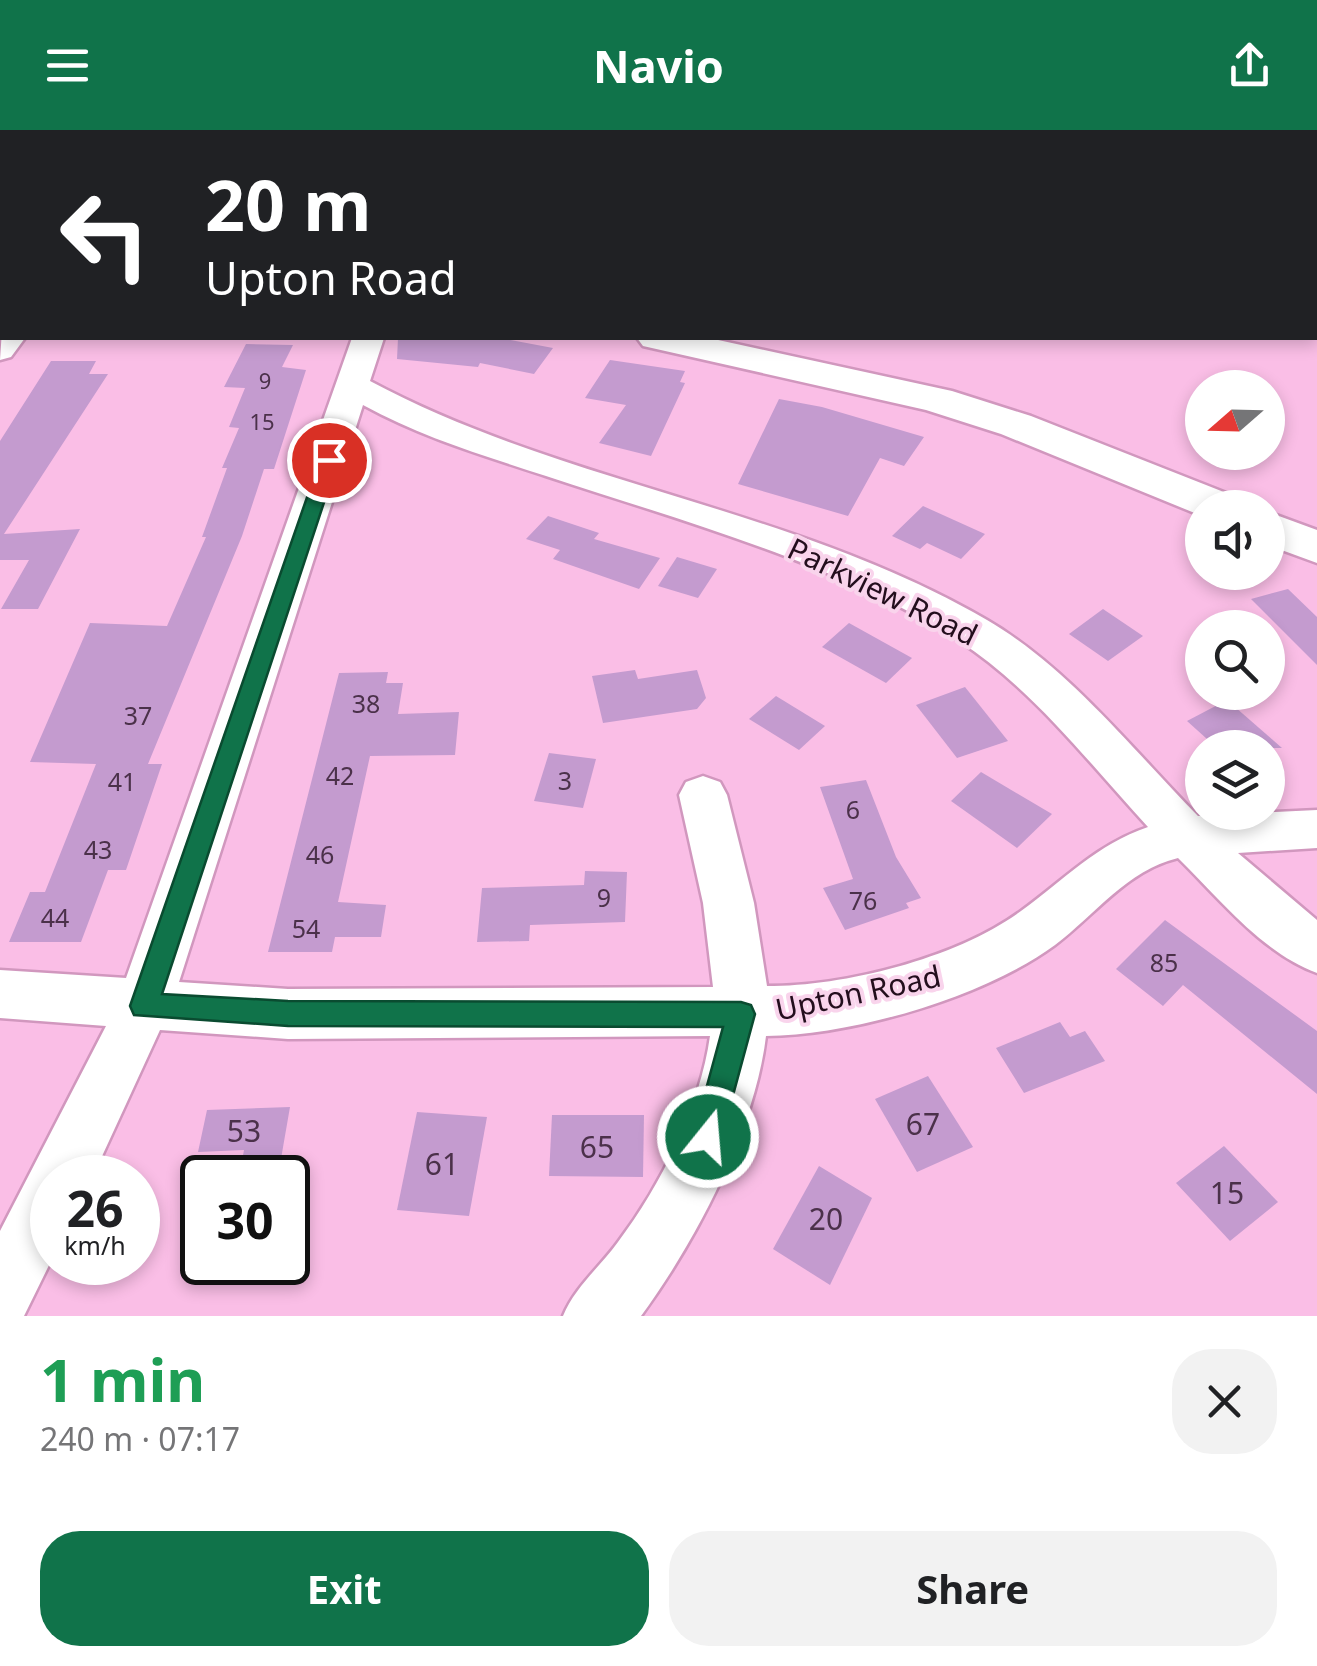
<!DOCTYPE html>
<meta charset="utf-8">
<style>
:root{--surface:#fff;--page:#f2f2f2;--text:#202124;--muted:#757577;--accent:#10734a}
body{margin:0;font-family:"Noto Sans",sans-serif;background:var(--page);color:var(--text);height:100vh;display:flex;flex-direction:column;font-size:38px;white-space:nowrap}
*{box-sizing:border-box;margin:0}
p{font-size:32px;color:var(--muted)}
.icon{flex:none;width:55px;height:55px;fill:none;stroke:currentColor;stroke-width:2;stroke-linecap:round;stroke-linejoin:round}
.map{position:relative;height:1186px;overflow:hidden}
.details{display:flex;flex-direction:column;background:var(--surface);flex:1}
.details>*{flex:none}
.hud{position:absolute;left:0px;top:0px;width:1318px;height:210px;box-shadow:0 5px 15px #0003;background:#202124;color:#fff;overflow:hidden}
.needle{width:65px;rotate:250deg}
.tools{position:absolute;left:1185px;top:240px;display:grid;gap:20px}
.tools a{display:grid;place-items:center;width:100px;height:100px;border-radius:50%;background:var(--surface);box-shadow:0 5px 15px #0003;font-size:50px}
.speed{position:absolute;left:30px;top:1025px;display:flex;gap:20px;font-size:50px;font-weight:700;text-align:center}
.speed>*{display:grid;place-content:center;width:130px;height:130px;border-radius:50%;background:var(--surface);box-shadow:0 5px 15px #0003;line-height:1}
.speed small{font-size:25px;font-weight:400}
.speed .limit{border:5px solid #111;border-radius:15px;background:#fff;color:#111}
.pin{position:absolute;display:grid;place-items:center;width:85px;height:85px;color:#fff;margin:-42px;border:5px solid #fff;border-radius:50%;box-shadow:0 2px 10px #0007}
.me{position:absolute;width:110px;margin:-55px;rotate:17deg;stroke-linejoin:round;filter:drop-shadow(0 0 8px #0008)}
.turn{display:flex;align-items:center;gap:35px;height:210px;padding:0 40px;font-size:45px}
.turn .icon{width:130px;height:130px;stroke-width:2.5}
.turn b{display:block;font-size:70px;line-height:85px}
.round{display:grid;place-items:center;flex:none;width:105px;height:105px;border-radius:40px;background:var(--page)}
.summary{display:flex;align-items:center;justify-content:space-between;height:170px;padding:0 40px}
h1{font-size:60px;font-weight:700;line-height:75px;color:#1e9e55}
.primary-button{display:flex;gap:20px;margin-top:auto;padding:20px 40px}
.primary-button a{flex:1;height:115px;border-radius:40px;background:var(--accent);color:#fff;font-size:40px;font-weight:700;line-height:115px;text-align:center}
.primary-button a+a{background:var(--page);color:var(--text)}
header{display:flex;justify-content:space-between;align-items:center;height:130px;padding:0 40px;background:var(--accent);color:#fff;font-size:45px;font-weight:700}
.map>svg:first-child{display:block}
</style>
<header><svg class="icon" aria-label="menu" viewBox="0 0 24 24"><path d="M4 6h16M4 12h16M4 18h16"/></svg>Navio<svg class="icon" aria-label="share" viewBox="0 0 24 24"><path d="M12 15V3M7 8l5-5 5 5M5 13v7h14v-7"/></svg></header>
<div class="map">
<svg width="1317" height="1186" viewBox="0 0 1317 1186">
<rect width="100%" height="100%" fill="#fabee6"/>
<!-- green -->
<path fill="#9ca3da" d="M0,0H1191L2,2V106Z"/>
<g fill="none" stroke-linecap="round" stroke-linejoin="round">
<!-- stream -->
<path stroke="#44768a" stroke-width="8" d="M733,2L746,0"/>
</g>
<!-- building -->
<g fill="#c49bcf">
<path d="M398,208H500L553,218L534,244L480,233L478,237L397,229Z"/>
<path d="M246,214L293,215L282,237L306,240L274,339H264L242,406L148,634H162L126,740H108L81,812H9L30,762H45L96,634L30,632L90,493L167,496L206,407H202L227,338H222L239,298L229,297L245,258L224,257Z"/>
<path d="M610,230L685,241L680,252L685,253L651,326L599,313L626,275L585,268Z"/>
<path d="M51,231H96L89,244H108L4,404L80,399L38,479H1L29,430H0V311Z"/>
<path d="M779,269L822,277L924,307L904,336L880,328L848,386L738,354Z"/>
<path d="M923,376L985,404L961,429L927,413L920,419L892,406Z"/>
<path d="M548,386L599,403L594,409L660,428L639,459L553,429L560,420L526,409Z"/>
<path d="M677,427L717,439L698,468L658,456Z"/>
<path d="M1288,459L1317,487V535L1251,469Z"/>
<path d="M1103,479L1143,506L1108,531L1069,504Z"/>
<path d="M849,493L912,528L886,553L822,517Z"/>
<path d="M635,540L638,549L697,540L706,568L697,579L603,593L592,546Z"/>
<path d="M388,542L386,553H403L398,584L459,582L455,625L370,626L338,772L386,775L381,807H335L332,822H268L339,543Z"/>
<path d="M965,557L1008,611L957,628L916,575Z"/>
<path d="M776,566L825,596L799,620L749,589Z"/>
<path d="M1227,570L1282,618H1217L1187,591Z"/>
<path d="M549,623L596,629L583,678L534,671Z"/>
<path d="M981,642L1052,684L1017,718L951,671Z"/>
<path d="M866,650L896,727L921,768L906,773L909,778L845,800L823,758L853,749L820,657Z"/>
<path d="M585,741L627,742L625,792L530,795L529,811L477,812L482,758L584,755Z"/>
<path d="M1165,790L1317,901V964L1183,855L1163,876L1116,839Z"/>
<path d="M1060,892L1070,907L1085,901L1105,931L1024,963L996,918Z"/>
<path d="M928,946L973,1017L917,1042L875,969Z"/>
<path d="M290,977L278,1046L239,1047L244,1020L198,1022L207,980Z"/>
<path d="M417,982L487,987L469,1086L397,1080Z"/>
<path d="M552,985H644L643,1047L549,1046Z"/>
<path d="M1224,1016L1278,1072L1230,1111L1176,1053Z"/>
<path d="M819,1036L872,1068L830,1155L773,1119Z"/>
</g>
<g fill="none" stroke-linecap="round" stroke-linejoin="round">
<defs>
<g id="minor">
<path d="M2,200V208H25L11,227L0,230Z"/>
<path d="M352,208H384L370,251C564,355 793,377 987,490C1068,537 1133,620 1198,686L1317,680V718L1238,723L1317,790V843C1262,823 1219,768 1178,728C1127,740 1095,785 1055,815C984,867 854,905 766,906C755,999 696,1111 641,1186H563C575,1157 599,1138 618,1112C661,1055 700,977 710,906L288,909L160,900L92,1048H52V1129L24,1186H0V1101L106,896L0,888V840L126,848ZM363,275C421,307 482,325 546,346C682,391 838,433 959,511C1033,559 1089,633 1148,697C1097,714 1064,750 1021,781C957,828 846,856 767,856L754,773L727,665L720,652L703,646L686,652L679,665L703,773L713,857L288,859L179,852Z"/>
</g>
<g id="primary">
<rect x="0" y="114" width="2" height="22"/>
<path d="M637,208H709L952,261L1031,286L1239,368L1246,378H1202V386L1001,304L926,280L643,216Z"/>
<path d="M1268,382L1317,400V433L1268,415Z"/>
</g>
</defs>
<!-- minor casing -->
<use href="#minor" stroke="#d197be" stroke-width="5"/>
<!-- primary casing -->
<use href="#primary" stroke="#d197be" stroke-width="5"/>
<!-- path -->
<g stroke="#9b708d" stroke-width="4" stroke-dasharray="5 4" stroke-linecap="butt">
<path d="M456,0L470,2"/>
<path d="M1148,2L1155,0"/>
</g>
<!-- minor -->
<use href="#minor" fill="#fff" fill-rule="evenodd"/>
<!-- primary -->
<use href="#primary" fill="#fff" fill-rule="evenodd"/>
</g>
<!-- route -->
<path fill="#10734a" stroke="#0a4b30" stroke-width="2.5" d="M329,324L338,330L162,864L288,871L741,872L751,875L755,884L719,1017L708,1021L697,1017L693,1007L723,897L288,896L134,885L130,876L320,330Z"/>
<g text-anchor="middle" dominant-baseline="central" stroke-width="8" stroke-linejoin="round" paint-order="stroke">
<!-- far-number labels -->
<g font-size="22" fill="#4b314a">
<text x="265" y="250">9</text>
<text x="262" y="291">15</text>
</g>
<!-- number labels -->
<g font-size="25" fill="#4b314a">
<text x="366" y="573">38</text>
<text x="138" y="585">37</text>
<text x="340" y="645">42</text>
<text x="565" y="650">3</text>
<text x="122" y="651">41</text>
<text x="853" y="679">6</text>
<text x="98" y="719">43</text>
<text x="320" y="724">46</text>
<text x="604" y="767">9</text>
<text x="863" y="770">76</text>
<text x="55" y="787">44</text>
<text x="306" y="798">54</text>
<text x="1164" y="832">85</text>
</g>
<!-- street labels -->
<g font-size="30" fill="#230e1d" stroke="#f9d4ec">
<text transform="translate(883 461) rotate(26)">Parkview Road</text>
<text transform="translate(858 862) rotate(-12)">Upton Road</text>
</g>
<!-- near-number labels -->
<g font-size="30" fill="#4b314a">
<text x="923" y="993">67</text>
<text x="244" y="1000">53</text>
<text x="597" y="1016">65</text>
<text x="442" y="1033">61</text>
<text x="1227" y="1062">15</text>
<text x="826" y="1088">20</text>
</g>
</g>
</svg>
<div class="tools">
<a><svg class="needle" viewBox="-14 -14 28 28"><path d="M0-13l5 13h-10z" fill="#e53935"/><path d="M0 13l5-13h-10z" fill="#757577"/></svg></a>
<a><svg class="icon" aria-label="sound" viewBox="0 0 24 24"><path d="M4 9h4l5-4v14l-5-4H4zM17 9q2 3 0 6"/></svg></a>
<a><svg class="icon" aria-label="search" viewBox="0 0 24 24"><circle cx="10" cy="10" r="6"/><path d="M15 15l6 6"/></svg></a>
<a><svg class="icon" aria-label="layers" viewBox="0 0 24 24"><path d="M12 4l9 5-9 5-9-5zM3 14l9 5 9-5"/></svg></a>
</div>
<div class="speed"><div>26<small>km/h</small></div><div class="limit">30</div></div>
<div class="pin" style="left:329px;top:330px;background:#d93025"><svg class="icon" aria-label="arrive" viewBox="0 0 24 24"><path d="M6 21V4h12l-3 4 3 4H6"/></svg></div>
<svg class="me" style="left:708px;top:1007px" viewBox="-20 -20 40 40"><circle r="17" fill="#10734a" stroke="#fff" stroke-width="3"/><path d="M0-11L8 9 0 5-8 9z" fill="#fff"/></svg>
<div class="hud">
<div class="turn"><svg class="icon" aria-label="left" viewBox="0 0 24 24"><path d="M17 20v-9H6M10 6l-5 5 5 5"/></svg><div><b>20 m</b>Upton Road</div></div>
</div>
</div>
<section class="details">
<div class="summary"><div><h1>1 min</h1><p>240 m · 07:17</p></div><a class="round"><svg class="icon" aria-label="close" viewBox="0 0 24 24"><path d="M6 6l12 12M18 6L6 18"/></svg></a></div>
<div class="primary-button"><a>Exit</a><a>Share</a></div>
</section>
